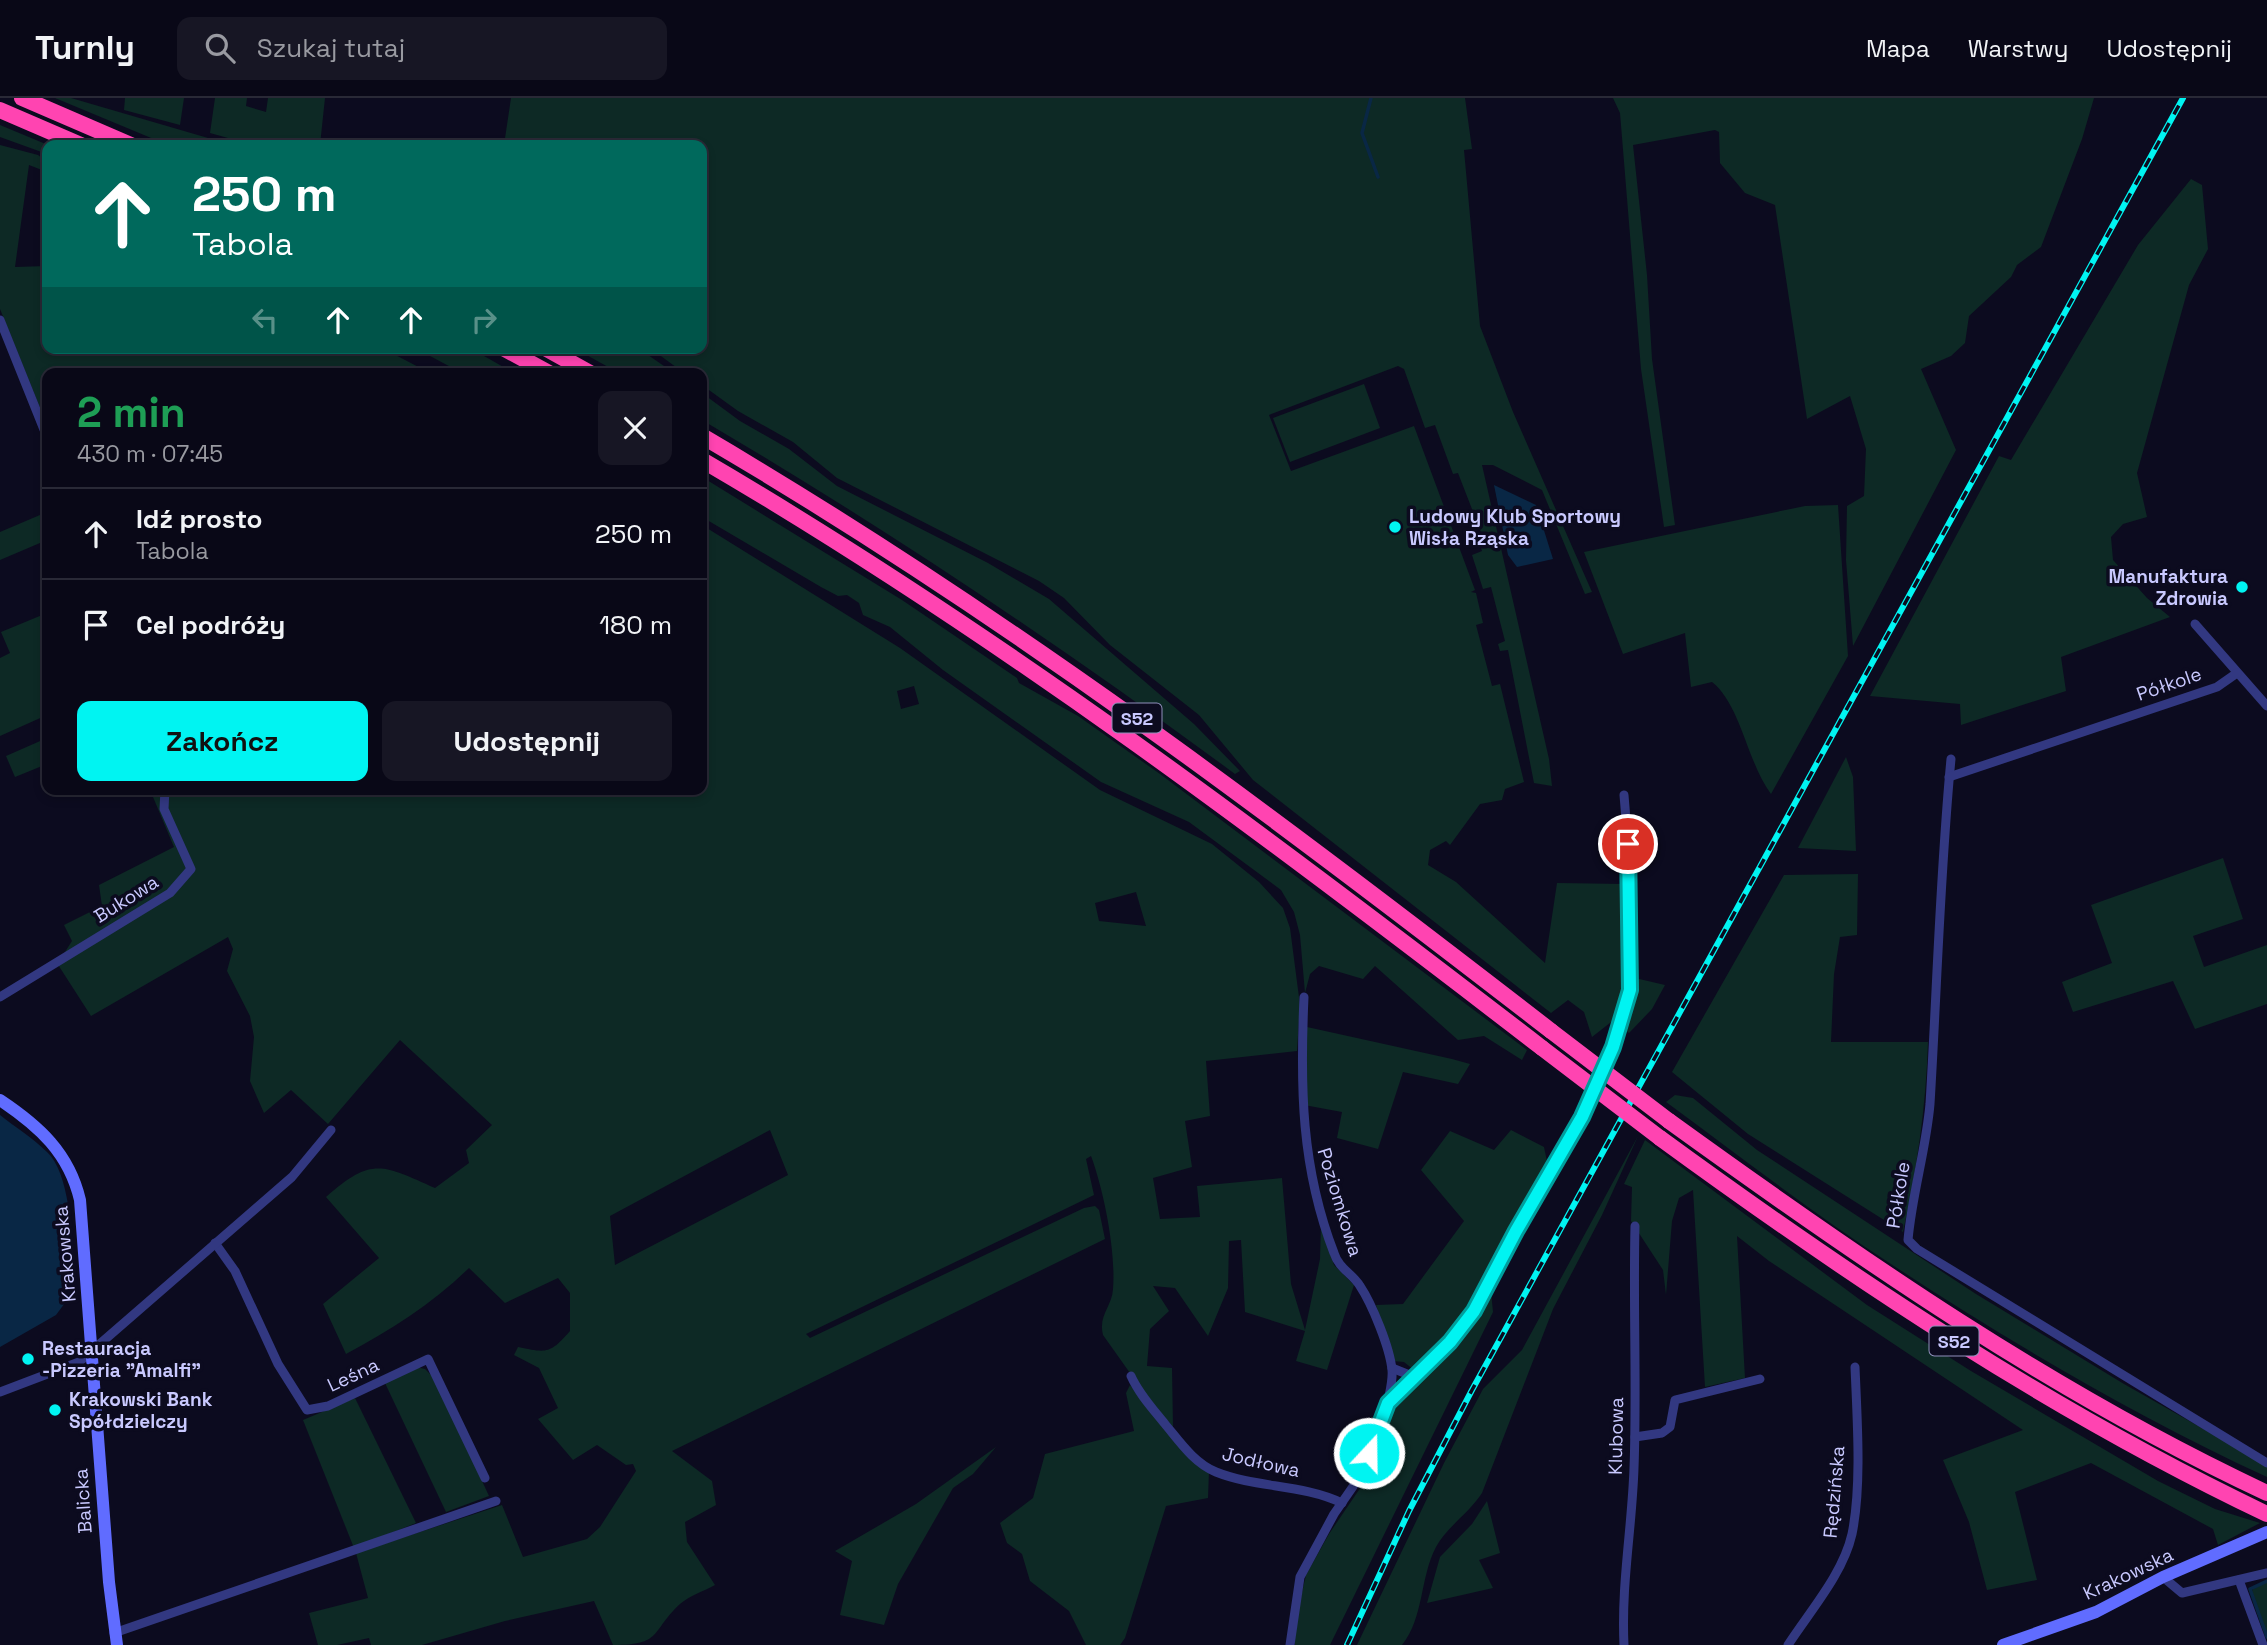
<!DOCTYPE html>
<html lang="pl">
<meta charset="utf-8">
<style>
:root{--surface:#090817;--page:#171624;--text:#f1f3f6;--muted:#999aa1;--line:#292936;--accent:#00f4f2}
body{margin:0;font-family:"Space Grotesk",sans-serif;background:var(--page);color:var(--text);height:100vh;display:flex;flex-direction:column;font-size:26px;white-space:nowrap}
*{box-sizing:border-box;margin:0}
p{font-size:23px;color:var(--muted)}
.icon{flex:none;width:38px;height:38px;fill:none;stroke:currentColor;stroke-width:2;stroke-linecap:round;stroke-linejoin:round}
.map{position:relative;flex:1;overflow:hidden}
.side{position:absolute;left:42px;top:270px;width:665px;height:427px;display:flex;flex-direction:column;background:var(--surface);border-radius:14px;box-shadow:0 4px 10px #0003,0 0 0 2px var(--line)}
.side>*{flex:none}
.top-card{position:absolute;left:42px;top:42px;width:665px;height:214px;border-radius:14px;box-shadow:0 4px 10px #0003,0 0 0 2px var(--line);background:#00695c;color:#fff;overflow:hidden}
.pin{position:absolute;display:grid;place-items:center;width:60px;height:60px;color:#fff;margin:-30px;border:4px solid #fff;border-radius:50%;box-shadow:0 2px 7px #0007}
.me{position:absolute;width:77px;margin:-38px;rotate:21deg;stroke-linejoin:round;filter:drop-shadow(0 0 5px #0008)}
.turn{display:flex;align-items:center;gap:24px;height:147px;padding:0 35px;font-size:32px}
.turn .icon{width:91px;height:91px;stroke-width:2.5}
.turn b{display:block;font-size:49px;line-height:60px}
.lanes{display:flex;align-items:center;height:66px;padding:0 35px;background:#0003;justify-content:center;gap:35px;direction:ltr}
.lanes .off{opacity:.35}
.round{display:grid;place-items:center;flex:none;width:74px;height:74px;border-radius:14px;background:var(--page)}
.head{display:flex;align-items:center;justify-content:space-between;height:119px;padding:0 35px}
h1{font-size:42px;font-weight:600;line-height:52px;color:#1e9e55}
.cta{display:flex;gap:14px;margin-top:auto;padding:14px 35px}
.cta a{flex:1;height:80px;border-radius:14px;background:var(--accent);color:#111;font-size:28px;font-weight:600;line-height:80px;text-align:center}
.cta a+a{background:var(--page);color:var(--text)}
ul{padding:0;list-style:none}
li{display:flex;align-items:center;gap:21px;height:91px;padding:0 35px;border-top:2px solid var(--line)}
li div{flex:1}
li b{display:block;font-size:26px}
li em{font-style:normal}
header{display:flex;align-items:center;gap:42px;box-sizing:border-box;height:98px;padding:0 35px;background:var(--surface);border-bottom:2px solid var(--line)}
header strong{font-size:33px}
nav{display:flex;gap:38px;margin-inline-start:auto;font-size:24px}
.search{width:490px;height:63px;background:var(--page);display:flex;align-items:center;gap:18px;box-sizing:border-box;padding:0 24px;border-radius:14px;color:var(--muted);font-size:26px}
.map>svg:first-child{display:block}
</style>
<header>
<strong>Turnly</strong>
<div class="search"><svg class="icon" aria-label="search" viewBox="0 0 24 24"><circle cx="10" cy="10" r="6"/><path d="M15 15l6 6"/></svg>Szukaj tutaj</div>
<nav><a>Mapa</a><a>Warstwy</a><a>Udostępnij</a></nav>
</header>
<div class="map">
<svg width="2267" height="1547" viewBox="0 0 2267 1547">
<rect width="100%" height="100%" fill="#0c0b1f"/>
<!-- green -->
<g fill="#0d2925" fill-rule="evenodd">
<path d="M55,0H71L232,47H168Z"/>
<path d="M125,0H184L180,27L124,12Z"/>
<path d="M215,0H247L246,8L266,14L268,0H325L320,47H253L210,35Z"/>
<path d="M511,0H1465L1472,51L1464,52L1480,228L1513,314L1592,494L1585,496L1542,392L1493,367H1482L1549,661L1552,688L1534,685L1508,552L1500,553L1498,546L1505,543L1491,489L1483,491L1472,457L1482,453L1479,445L1484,442L1458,375L1453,376L1435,327L1425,330L1404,271L1398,268L1269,317L1291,373L1414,328L1475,492L1471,494L1476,495L1483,525L1476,527L1492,588L1500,586L1524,684L1505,691L1502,702L1480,706L1450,747L1446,743L1430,752L1428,767L1456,784L1545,865L1557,785L1624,786L1625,890L1615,921L1592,939L1584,914L1568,902L1551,915L1253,682L1199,617L1110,547L1064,500L1039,483L837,380L793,344L738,313L702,287V275H684L650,250H702V47H504Z"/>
<path d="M1613,0H2094L2082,41L2041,149L2017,167L2011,179L1969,218L1965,245L1951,258L1921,271L1956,352L1853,548L1846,462L1847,408L1864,398L1866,351L1850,298L1807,321L1775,107L1745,95L1720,65L1719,34L1715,32L1633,47L1647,177L1652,261L1675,427L1664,429L1641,271L1620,15Z"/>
<path d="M0,27L48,47L47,56L0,39Z"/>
<path d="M0,47L38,57L47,64V74L29,67L15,169L47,168V250H382L430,275H47V327L0,211Z"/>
<path d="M2191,81L2202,87L2208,151L2189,187L2137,375L2147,419L2123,426L2111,439L2113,462L2147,500L2170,519L2061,559L2066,593L1961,627L1960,606L1870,598L1999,358L2011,362L2138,147Z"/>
<path d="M415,250H470L514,275H462Z"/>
<path d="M574,250H638L674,275H619Z"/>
<path d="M1364,286L1380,330L1290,364L1273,320Z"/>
<path d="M702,295L740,323L789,351L837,388L988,465L1049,501L1194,626L1240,673L1235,676C1063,549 886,430 702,322Z"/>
<path d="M702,379L902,502L1017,580L1019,585L1078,618L1160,676L1527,952L1522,962L1484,938L1458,942L1375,868L1363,881L1319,868L1310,876L1305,895L1300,837L1294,814L1281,792L1189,724L1101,684L943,572L890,529L863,517L859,505L847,497L838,498L821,489L702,419Z"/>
<path d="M1838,407L1848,558L1771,696C1747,664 1741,607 1712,584L1691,589L1685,535L1623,556L1584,454L1805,408Z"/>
<path d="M47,414V442L0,462V434Z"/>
<path d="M702,427L900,550L1100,692L1212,746L1259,784L1283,810L1290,830L1300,907L1297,953L1206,963L1210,1018L1185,1023L1192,1069L1153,1080L1160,1121L1200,1119L1197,1088L1282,1080L1291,1186L1305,1232L1320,1161L1321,1127L1334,1167L1354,1187L1327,1272L1296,1263L1305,1233L1245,1214L1241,1142L1229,1143L1228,1190L1208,1238L1175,1190L1153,1188L1169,1213L1150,1231L1147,1268L1172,1270L1173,1329L1147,1299L1103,1237C1098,1217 1112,1209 1113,1191C1116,1154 1104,1093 1091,1058L1086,1061L1094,1097L806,1236L810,1240L1084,1110L1095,1108L1099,1112L1105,1141L672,1353L712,1383L716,1407L685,1424L687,1444L715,1487C704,1493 689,1498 680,1506C650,1534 663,1547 613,1547L594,1503L505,1523L422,1547H371L369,1540L337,1547H318L309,1515L368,1500L356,1455L502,1407L523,1459L587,1441L600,1429L636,1373L633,1366L626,1367L597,1347L573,1362L538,1321L558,1310L539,1270L514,1257L518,1249C547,1255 550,1256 570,1233V1195L558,1180L505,1205L469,1170C432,1206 391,1232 346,1256L323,1206L379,1160L326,1099C372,1058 383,1067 435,1090L469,1065L466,1052L492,1027L400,942L328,1026L291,992L264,1015L250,983L254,939L250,918L227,873L233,851L228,839L91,918L55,862L63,857L72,843L64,827L102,808L99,787L174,749L153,699L157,691H702ZM914,588L919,606L901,611L897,593ZM1136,794L1146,828L1099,823L1095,805ZM770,1032L788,1077L615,1167L610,1118Z"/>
<path d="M47,515V617L0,638V560L10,555L1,534Z"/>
<path d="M47,640V666L15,679L6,658Z"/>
<path d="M1846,659L1853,679L1856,753L1798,750Z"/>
<path d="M2223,760L2243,821L2193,838L2204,869L2267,847V906L2195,931L2173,883L2073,914L2062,884L2112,865L2091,807Z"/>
<path d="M1858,776L1857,837L1840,839L1834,876L1831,944H1928C1926,1009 1917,1070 1903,1134L1748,1036L1672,974L1784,777Z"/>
<path d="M1635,880L1665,887L1652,911L1629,935L1625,932Z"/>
<path d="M1307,929L1452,961L1470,966L1458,986L1403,974L1378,1051L1337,1040L1342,1014L1304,1007Z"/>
<path d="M1675,997L1693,1000L1757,1052L1976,1196L2124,1286L2267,1367V1379C2137,1319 2013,1246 1894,1168C1815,1117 1741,1059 1666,1004Z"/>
<path d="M1511,1032L1544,1049L1549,1073L1490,1178L1450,1239L1414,1272L1404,1264L1393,1263L1376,1207L1403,1206L1464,1123L1421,1072L1450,1033L1494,1052Z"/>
<path d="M1638,1038L1602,1117L1553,1211L1482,1395C1469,1415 1446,1430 1436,1449C1420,1479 1424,1520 1402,1547H1357L1444,1365L1483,1291L1522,1252Z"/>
<path d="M1645,1042L1867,1207L1971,1273L2158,1383L2215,1411L2260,1425L2218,1447L2213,1431L2091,1365L2015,1394L2037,1482L1987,1492L1969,1424L1943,1362L2023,1332L1769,1163L1737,1138L1745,1280L1705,1289L1693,1092L1679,1100L1672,1123L1666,1197L1663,1172L1631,1123L1632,1089L1624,1086Z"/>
<path d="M1491,1193L1493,1214L1330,1547H1295V1525L1306,1477L1329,1436L1365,1383L1389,1314L1474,1219Z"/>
<path d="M416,1269L425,1271L435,1281L489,1398L446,1414L385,1285Z"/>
<path d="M1130,1287L1182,1350L1209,1373L1208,1400L1166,1408L1125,1540L1120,1547H1086L1069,1513L1030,1483L1022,1456L1007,1445L1000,1425L1033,1400L1045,1356L1134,1333L1126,1295Z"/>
<path d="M355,1300L416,1425L354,1450L303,1322Z"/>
<path d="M996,1349L973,1376L953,1390L898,1486L884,1527L840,1517L852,1463L835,1453L916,1406Z"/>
<path d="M1487,1403L1500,1455L1479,1462L1493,1490L1427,1505L1440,1459L1472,1426Z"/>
<path d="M2267,1484V1538L2252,1493L2254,1489Z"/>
</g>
<!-- water -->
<g fill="#092745">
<path d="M1494,387L1536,407L1553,461L1517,469L1508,457Z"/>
<path d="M0,1017C15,1029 33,1040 47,1054C73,1078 72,1155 76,1190L56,1217L0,1249Z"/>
</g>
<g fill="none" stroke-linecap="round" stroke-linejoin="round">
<!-- stream -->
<g stroke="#092745" stroke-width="3.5">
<path d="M1371,0L1362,35L1378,79"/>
<path d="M2267,1483L2250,1491L2267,1539"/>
</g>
<!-- street -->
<g stroke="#323881" stroke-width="9">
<path d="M0,222L47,339"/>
<path d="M2195,526L2267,608"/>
<path d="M1951,661C1940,775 1937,891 1930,1006C1926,1052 1912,1096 1908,1142L1917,1151L2267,1365"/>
<path d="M1949,679L2217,589L2237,575"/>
<path d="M0,899L170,795L191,771L164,711L165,691"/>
<path d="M1304,899C1300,988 1301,1070 1334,1155C1339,1171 1352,1175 1360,1188C1372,1206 1390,1250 1392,1272C1393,1282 1390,1293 1388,1303"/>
<path d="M215,1145L235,1173L278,1266L307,1312L328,1308L428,1261L485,1380"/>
<path d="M1392,1270L1412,1278"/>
<path d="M1131,1278C1139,1296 1153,1311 1165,1326C1180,1344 1194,1365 1216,1374C1256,1390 1302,1386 1342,1405"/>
<path d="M0,1294L79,1264L292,1079L331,1032"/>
<path d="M1635,1339L1662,1335L1670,1329L1675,1302L1760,1281"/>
<path d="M2163,1479L2182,1495L2267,1475"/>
<path d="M2239,1482L2263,1547"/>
<path d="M114,1535L496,1403"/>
<path d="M1290,1547L1300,1479L1334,1416L1361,1377L1388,1305L1450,1244L1474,1213L1516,1133L1582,1019L1613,949L1630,892L1628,746L1624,697"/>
<path d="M1624,1547C1621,1487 1632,1430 1634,1370C1637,1290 1633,1209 1635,1128"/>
<path d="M1788,1547C1810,1513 1843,1476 1852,1436C1862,1388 1857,1319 1855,1269"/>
</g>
<!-- secondary -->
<g stroke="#606cff" stroke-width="12">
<path d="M0,1002C39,1028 69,1055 80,1102L109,1484L117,1547"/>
<path d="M2003,1547L2096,1514L2163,1479L2267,1434"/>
</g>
<!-- highway -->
<g stroke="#ff44b1" stroke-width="16">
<path d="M22,0L131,47"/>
<path d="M0,12L81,47"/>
<path d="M503,250L549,275"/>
<path d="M545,250L590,275"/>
<path d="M702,338C1004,515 1275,719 1551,933"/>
<path d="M702,362C998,535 1271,741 1542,950"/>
<path d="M1669,1023C1860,1161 2053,1295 2267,1395"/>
<path d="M1660,1040C1853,1181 2051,1313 2267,1416"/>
</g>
<defs>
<path id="rail" d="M1347,1547L1409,1413L1472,1292L2183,0"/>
</defs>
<!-- rail casing -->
<use href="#rail" stroke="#00f4f2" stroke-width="6"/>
<!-- rail -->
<use href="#rail" stroke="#0c0b1f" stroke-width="3.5" stroke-dasharray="10" stroke-linecap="butt"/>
<!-- highway-bridge -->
<g stroke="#ff44b1" stroke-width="16">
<path d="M1551,933L1669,1023"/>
<path d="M1542,950L1660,1040"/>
</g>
</g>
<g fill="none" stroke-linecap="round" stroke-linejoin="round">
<defs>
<path id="route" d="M1369,1355L1388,1305L1450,1244L1474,1213L1516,1133L1582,1019L1613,949L1630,892L1628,746"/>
</defs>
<!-- route casing -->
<use href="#route" stroke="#009f9d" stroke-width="18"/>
<!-- route -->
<use href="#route" stroke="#00f4f2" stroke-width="12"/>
</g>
<!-- markers -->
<g fill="#00f4f2" stroke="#0c0b1f" stroke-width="2.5">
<circle cx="1395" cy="429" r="7"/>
<circle cx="2242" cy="489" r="7"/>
<circle cx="28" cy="1261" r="7"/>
<circle cx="55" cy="1312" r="7"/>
</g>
<g text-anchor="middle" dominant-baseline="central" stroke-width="7" stroke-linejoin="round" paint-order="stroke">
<!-- shield labels -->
<g fill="#0c0b1f" stroke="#9090bc" stroke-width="2">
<rect x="1112.5" y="605.5" width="49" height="29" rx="5"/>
<rect x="1929.5" y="1228.5" width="49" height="29" rx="5"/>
</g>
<g font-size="18" font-weight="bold" fill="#c9c9ff">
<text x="1137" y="620">S52</text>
<text x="1954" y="1243">S52</text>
</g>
<!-- poi labels -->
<g font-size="19" font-weight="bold" fill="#c9c9ff" stroke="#0c0b1f" text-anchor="start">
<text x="1409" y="418">Ludowy Klub Sportowy<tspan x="1409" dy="22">Wisła Rząska</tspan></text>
<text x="2228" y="478" text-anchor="end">Manufaktura<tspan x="2228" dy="22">Zdrowia</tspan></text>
<text x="42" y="1250">Restauracja<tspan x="42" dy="22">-Pizzeria "Amalfi"</tspan></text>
<text x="69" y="1301">Krakowski Bank<tspan x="69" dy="22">Spółdzielczy</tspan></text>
</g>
<!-- street labels -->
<g font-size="19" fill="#c9c9ff" stroke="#0c0b1f">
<text transform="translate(2169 586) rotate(-19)">Półkole</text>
<text transform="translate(126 801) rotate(-32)">Bukowa</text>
<text transform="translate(1898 1097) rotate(-81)">Półkole</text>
<text transform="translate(1340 1104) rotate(73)">Poziomkowa</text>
<text transform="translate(65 1156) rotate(-95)">Krakowska</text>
<text transform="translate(353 1277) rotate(-25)">Leśna</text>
<text transform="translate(1616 1338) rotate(-89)">Klubowa</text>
<text transform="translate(1261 1364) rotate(13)">Jodłowa</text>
<text transform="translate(1834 1394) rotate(-85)">Rędzińska</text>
<text transform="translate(83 1403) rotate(-94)">Balicka</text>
<text transform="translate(2128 1476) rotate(-25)">Krakowska</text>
</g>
</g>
</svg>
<div class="pin" style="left:1628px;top:746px;background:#d93025"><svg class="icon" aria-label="arrive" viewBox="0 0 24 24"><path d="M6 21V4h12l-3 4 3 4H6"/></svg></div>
<svg class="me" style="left:1369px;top:1355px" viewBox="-20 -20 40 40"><circle r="17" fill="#00f4f2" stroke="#fff" stroke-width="3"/><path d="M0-11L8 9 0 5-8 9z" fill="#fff"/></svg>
<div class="top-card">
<div class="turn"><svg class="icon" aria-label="ahead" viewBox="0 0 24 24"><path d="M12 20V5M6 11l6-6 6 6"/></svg><div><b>250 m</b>Tabola</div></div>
<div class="lanes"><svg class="icon off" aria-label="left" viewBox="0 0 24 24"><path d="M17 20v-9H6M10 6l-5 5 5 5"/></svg><svg class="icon" aria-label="ahead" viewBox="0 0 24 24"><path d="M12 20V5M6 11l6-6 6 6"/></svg><svg class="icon" aria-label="ahead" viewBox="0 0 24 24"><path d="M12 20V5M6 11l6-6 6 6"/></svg><svg class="icon off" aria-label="right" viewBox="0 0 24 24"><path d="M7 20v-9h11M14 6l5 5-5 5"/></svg></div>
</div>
<section class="side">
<div class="head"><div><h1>2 min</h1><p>430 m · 07:45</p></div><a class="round"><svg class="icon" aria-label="close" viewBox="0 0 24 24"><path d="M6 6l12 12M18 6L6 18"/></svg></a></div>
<ul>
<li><svg class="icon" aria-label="ahead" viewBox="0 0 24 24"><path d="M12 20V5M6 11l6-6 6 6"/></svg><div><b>Idź prosto</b><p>Tabola</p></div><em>250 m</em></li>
<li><svg class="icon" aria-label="arrive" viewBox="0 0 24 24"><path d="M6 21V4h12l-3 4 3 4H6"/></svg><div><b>Cel podróży</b></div><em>180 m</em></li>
</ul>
<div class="cta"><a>Zakończ</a><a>Udostępnij</a></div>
</section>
</div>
